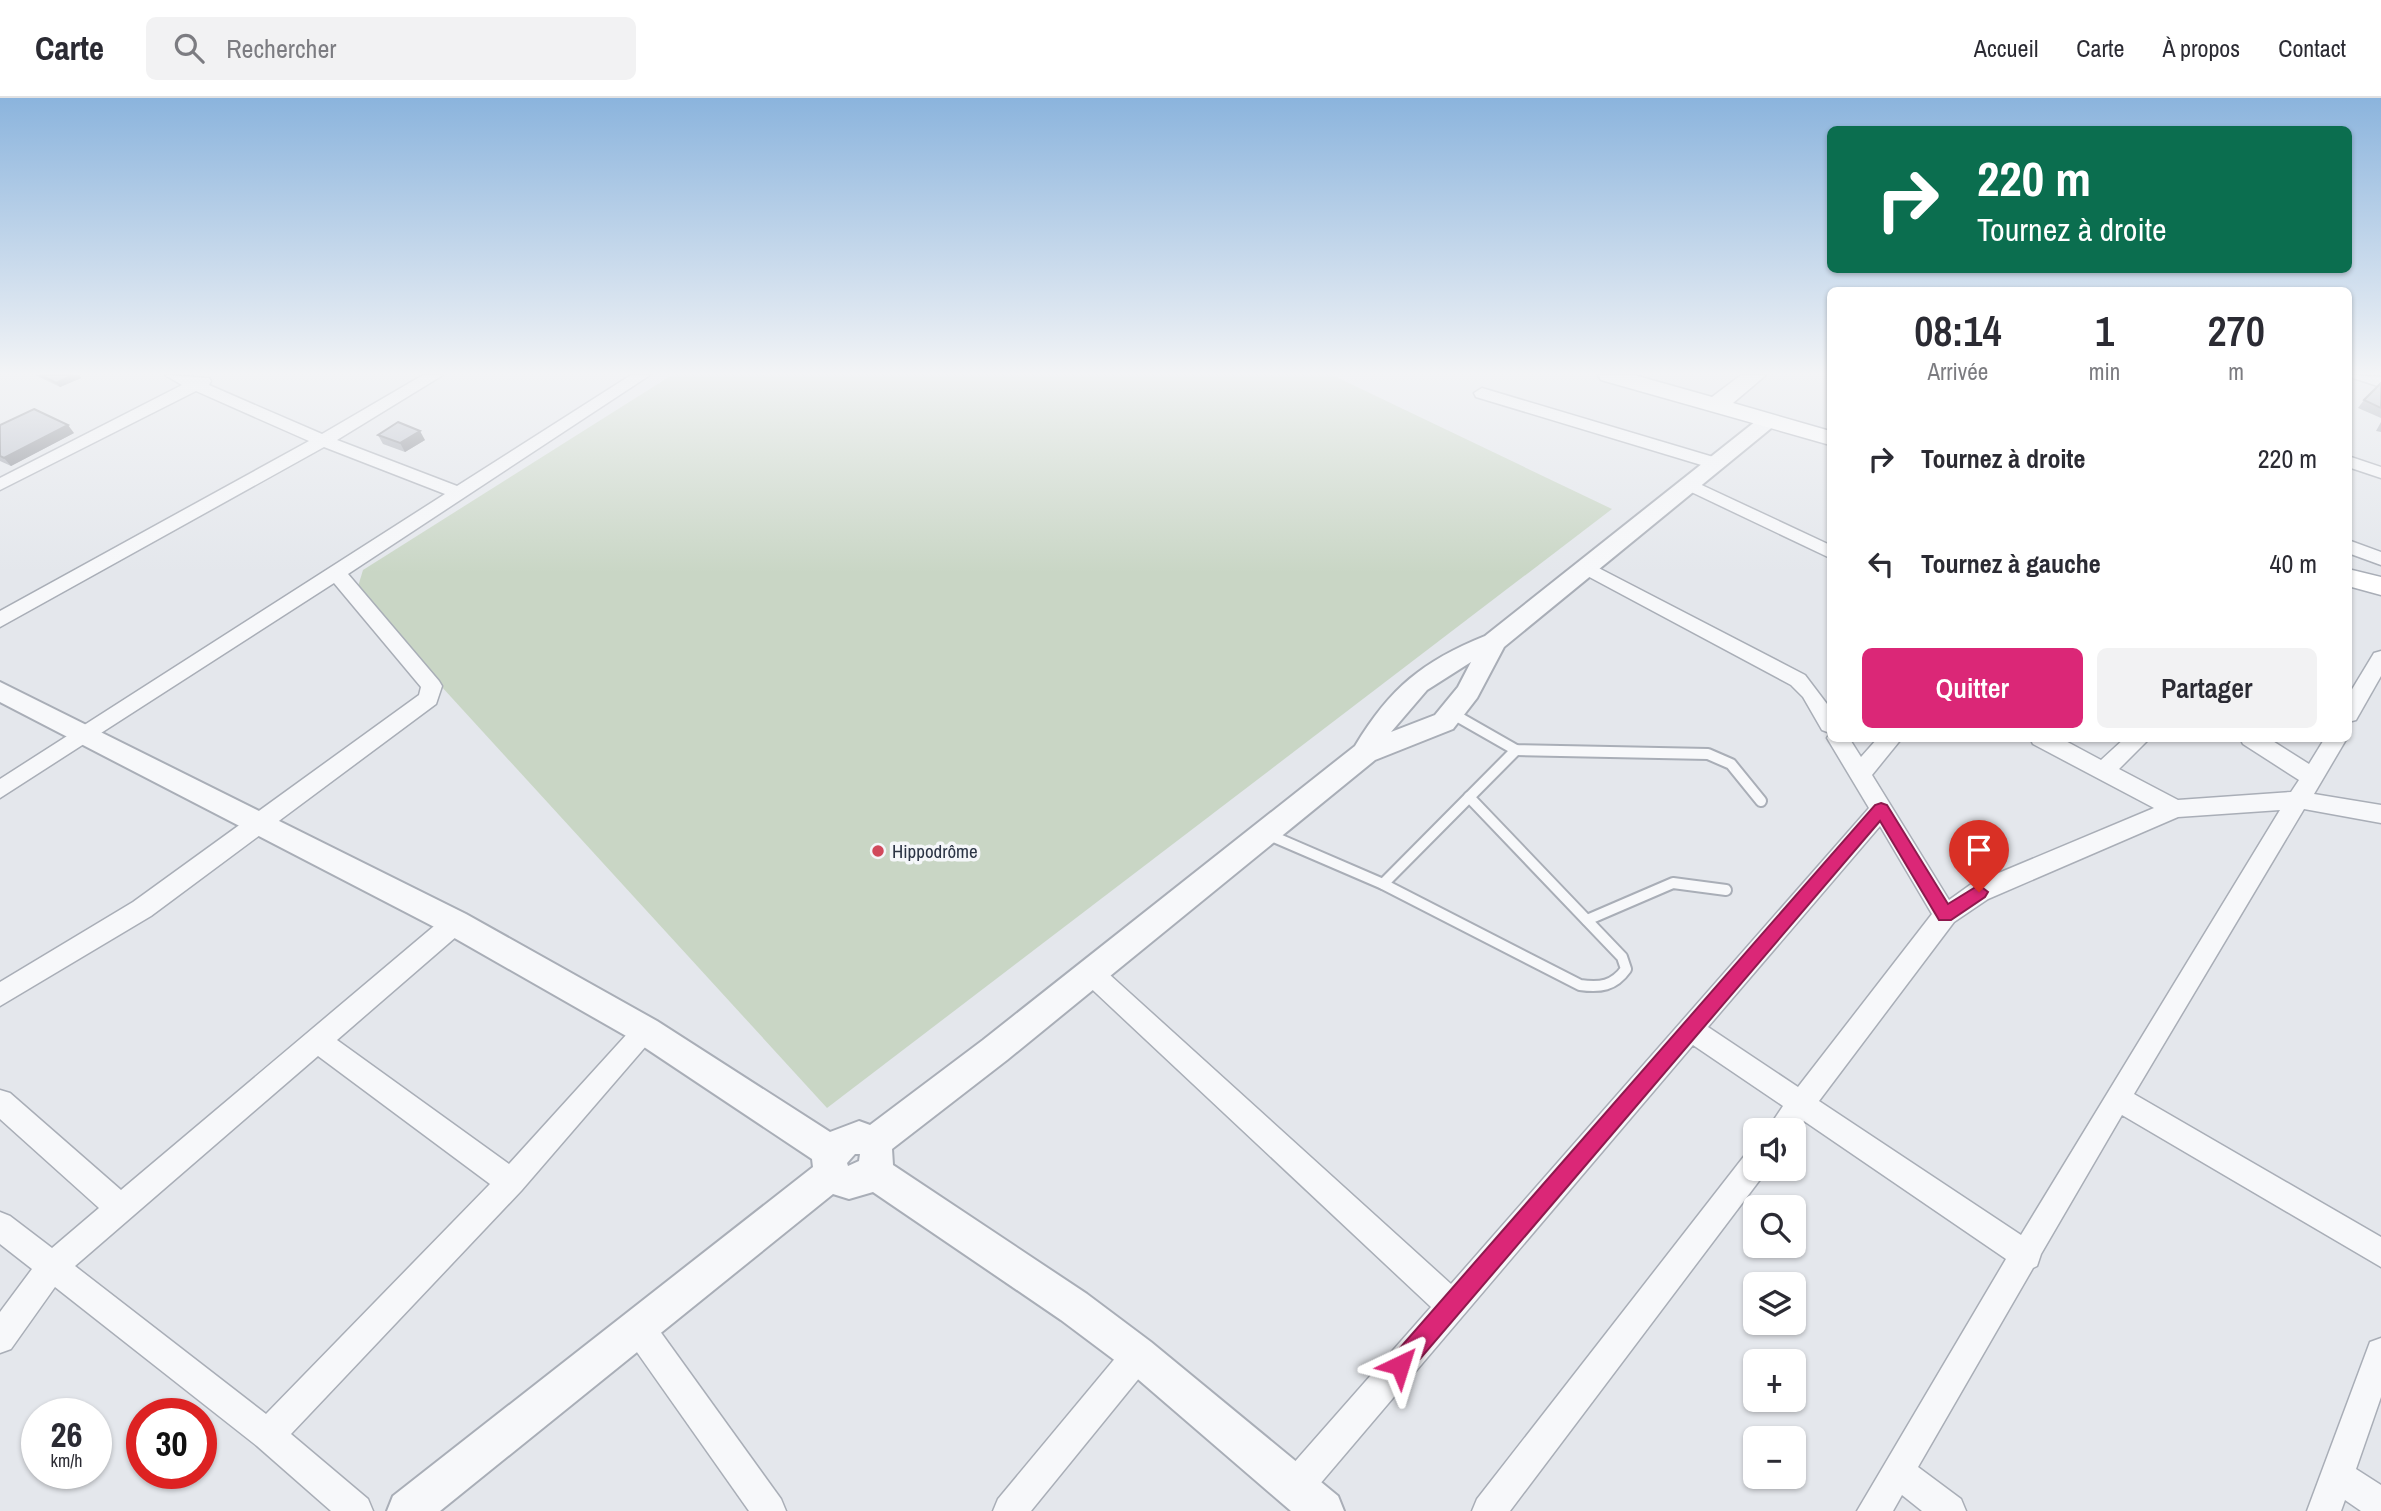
<!DOCTYPE html>
<html lang="fr">
<meta charset="utf-8">
<style>
:root{--surface:#fff;--page:#f2f2f3;--text:#2b2b33;--muted:#7c7c81;--line:#e1e1e2;--accent:#db2777}
body{margin:0;font-family:"Archivo Narrow",sans-serif;background:var(--page);color:var(--text);height:100vh;display:flex;flex-direction:column;font-size:26px;white-space:nowrap}
*{box-sizing:border-box;margin:0}
p{font-size:23px;color:var(--muted)}
.icon{flex:none;width:38px;height:38px;fill:none;stroke:currentColor;stroke-width:2;stroke-linecap:round;stroke-linejoin:round}
.map{position:relative;flex:1;overflow:hidden}
.side{position:absolute;left:1827px;top:189px;width:525px;height:455px;display:flex;flex-direction:column;background:var(--surface);border-radius:10px;box-shadow:0 2px 5px #0004}
.side>*{flex:none}
.guide{position:absolute;left:1827px;top:28px;width:525px;height:147px;border-radius:10px;box-shadow:0 2px 5px #0004;background:#0b6e4f;color:#fff;overflow:hidden}
.buttons{position:absolute;left:1743px;top:1020px;display:grid;gap:14px}
.buttons a{display:grid;place-items:center;width:63px;height:63px;border-radius:10px;background:var(--surface);box-shadow:0 2px 5px #0004;font-size:35px}
.speed{position:absolute;left:21px;top:1300px;display:flex;gap:14px;font-size:35px;font-weight:700;text-align:center}
.speed>*{display:grid;place-content:center;width:91px;height:91px;border-radius:50%;background:var(--surface);box-shadow:0 2px 5px #0004;line-height:1}
.speed small{font-size:18px;font-weight:400}
.speed .limit{border:10px solid #d22;background:#fff;color:#111}
.pin{position:absolute;display:grid;place-items:center;width:60px;height:60px;color:#fff;margin:-72px -30px;border-radius:50% 50% 50% 0;rotate:-45deg;box-shadow:0 0 7px #0007}
.pin .icon{rotate:45deg}
.me{position:absolute;width:77px;margin:-38px;rotate:41deg;stroke-linejoin:round;filter:drop-shadow(0 0 5px #0008)}
.turn{display:flex;align-items:center;gap:24px;height:147px;padding:0 35px;font-size:32px}
.turn .icon{width:91px;height:91px;stroke-width:2.5}
.turn b{display:block;font-size:49px;line-height:60px}
.eta{display:flex;justify-content:space-evenly;align-items:center;height:119px;text-align:center}
.eta b{font-size:42px;font-weight:600;line-height:49px}
.action{display:flex;gap:14px;margin-top:auto;padding:14px 35px}
.action a{flex:1;height:80px;border-radius:10px;background:var(--accent);color:#fff;font-size:28px;font-weight:600;line-height:80px;text-align:center}
.action a+a{background:var(--page);color:var(--text)}
ul{padding:0;list-style:none}
li{display:flex;align-items:center;gap:21px;height:105px;padding:0 35px}
li div{flex:1}
li b{display:block;font-size:26px}
li em{font-style:normal}
header{display:flex;align-items:center;gap:42px;box-sizing:border-box;height:98px;padding:0 35px;background:var(--surface);border-bottom:2px solid var(--line)}
header strong{font-size:33px}
nav{display:flex;gap:38px;margin-inline-start:auto;font-size:24px}
.search{width:490px;height:63px;background:var(--page);display:flex;align-items:center;gap:18px;box-sizing:border-box;padding:0 24px;border-radius:10px;color:var(--muted);font-size:26px}
.map>svg:first-child{display:block}
</style>
<header>
<strong>Carte</strong>
<div class="search"><svg class="icon" aria-label="search" viewBox="0 0 24 24"><circle cx="10" cy="10" r="6"/><path d="M15 15l6 6"/></svg>Rechercher</div>
<nav><a>Accueil</a><a>Carte</a><a>À propos</a><a>Contact</a></nav>
</header>
<div class="map">
<svg width="2381" height="1413" viewBox="0 0 2381 1413">
<rect width="100%" height="100%" fill="#e4e7ec"/>
<!-- green -->
<path fill="#c9d6c5" d="M672,277H1332L1612,411L827,1010L356,495L363,472Z"/>
<g fill="none" stroke-linecap="round" stroke-linejoin="round">
<defs>
<g id="service">
<path d="M1453,616L1516,652L1708,656L1731,666L1761,703"/>
<path d="M1267,736L1383,786L1580,887C1600,890 1614,888 1626,871L1622,859L1469,699"/>
<path d="M1383,786L1516,652"/>
<path d="M1587,822L1673,785L1726,792"/>
</g>
<g id="minor">
<path d="M165,277L209,280L211,283L209,287L322,336L423,277H443L337,342L457,388L631,277H650L348,476L439,583L442,588L436,606L151,818L0,908V884L133,804L419,597L421,589L334,485L0,700V681L445,396L324,349L0,529V513L309,343L196,293L0,392V380L182,287Z"/>
<path d="M2351,277L2381,279V289L2353,280Z"/>
<path d="M1482,290L1720,361L1723,365L1714,370L1708,369L1476,299L1474,295Z"/>
<path d="M2348,358L2381,369V380L2348,369Z"/>
<path d="M1691,382L1830,447V460L1685,391L1682,387Z"/>
<path d="M2348,442L2381,454V467L2348,455Z"/>
<path d="M1587,464L1805,577L1830,610V640H1849L1861,659L1878,640H1902L1872,677L1949,802L1970,787L2154,710L2033,646L2030,640H2060L2101,662L2125,640H2150L2119,671L2178,702L2291,694L2299,682L2243,646L2240,640H2268L2309,666L2325,640H2347L2314,696L2381,707V725L2304,711L2134,996L2381,1139V1169L2122,1017L2041,1156L2037,1168L2033,1170L1918,1369L1961,1401L1966,1413H1922L1902,1397L1893,1413H1857L2006,1161L1804,1023L1794,1037V1032H1767L1783,1008L1693,947L1308,1400L1296,1404L1284,1400L1280,1388L1284,1376L1431,1209L1081,881L1077,874L1081,867L1090,863L1099,867L1451,1186L1869,710L1827,640L1830,635L1822,632L1803,599L1791,587L1580,474L1577,470L1580,466ZM2280,712L2021,1137L1819,1003L1954,824L1988,801L2178,719ZM1880,728L1932,816L1798,989L1708,929Z"/>
<path d="M2381,553V578L2356,622L2348,624V598L2374,555Z"/>
<path d="M455,815L464,818L467,825L464,832L337,942L509,1066L637,925L646,922L655,925L659,933L521,1093L291,1336L368,1401L373,1413H331L257,1348L55,1189L11,1251L0,1255V1214L32,1171L0,1146V1114L10,1118L52,1150L99,1110L0,1021V992L10,995L121,1092L446,818ZM318,958L490,1086L266,1316L75,1168Z"/>
<path d="M1755,1053V1071H1767L1765,1075L1510,1413H1472L1477,1401L1745,1057Z"/>
<path d="M638,1214L649,1218L781,1401L786,1413H749L627,1240L623,1229L627,1218Z"/>
<path d="M2381,1240V1299L2356,1371L2381,1387V1413H2361L2345,1402L2341,1413H2307L2370,1244Z"/>
<path d="M1138,1241L1149,1246L1154,1257L1149,1268L1031,1413H993L998,1401L1127,1246Z"/>
</g>
<path id="tertiary" d="M1768,317L1775,319L1778,323L1775,327L1504,549L1477,600L1453,631L1375,662L1007,962L892,1051L893,1067L1087,1196L1151,1244L1338,1398L1344,1413H1291L1125,1270L1061,1222L873,1094L849,1101L833,1096L440,1413H387L393,1398L813,1069L812,1061L635,943L444,834L0,604V584L466,816L657,923L830,1034L859,1023L870,1027L983,942L1355,648C1390,590 1423,563 1485,538L1761,319ZM1471,564L1458,589L1435,617L1391,634L1427,592ZM855,1056H860L859,1063L848,1068L847,1065Z"/>
<g id="secondary">
<path d="M1598,277H1634L1712,299L1741,277H1766L1733,305L1830,333V347L1601,282Z"/>
<path d="M2348,471L2381,479V497L2348,488Z"/>
</g>
</defs>
<!-- service casing -->
<use href="#service" stroke="#a9aeb7" stroke-width="14"/>
<!-- minor casing -->
<use href="#minor" stroke="#a9aeb7" stroke-width="3"/>
<!-- tertiary casing -->
<use href="#tertiary" stroke="#a9aeb7" stroke-width="4"/>
<!-- secondary casing -->
<use href="#secondary" stroke="#a9aeb7" stroke-width="3"/>
<!-- service -->
<use href="#service" stroke="#f7f8fa" stroke-width="10"/>
<!-- minor -->
<use href="#minor" fill="#f7f8fa" fill-rule="evenodd"/>
<!-- tertiary -->
<use href="#tertiary" fill="#f7f8fa" fill-rule="evenodd"/>
<!-- secondary -->
<use href="#secondary" fill="#fff" fill-rule="evenodd"/>
</g>
<!-- wall -->
<g fill="#a1a5ae">
<path d="M35,277H79L81,280L60,289Z"/>
<path d="M2381,285V320L2358,310L2364,302Z"/>
<path d="M2381,324V334L2376,333Z"/>
<path d="M0,327L74,335L11,368L0,363Z"/>
<path d="M378,337L425,342L405,354L383,346Z"/>
</g>
<!-- shaded-wall -->
<g fill="#83868d">
<path d="M74,277H79L81,280L60,289L56,285Z"/>
<path d="M68,327L74,335L11,368L4,360Z"/>
<path d="M420,333L425,342L405,354L400,345Z"/>
</g>
<!-- building -->
<g fill="#bbc0ca" stroke="#83868d" stroke-width="2">
<path d="M41,277H74L56,285Z"/>
<path d="M2381,285V310L2364,302Z"/>
<path d="M34,311L68,327L4,360L0,358V327Z"/>
<path d="M398,324L420,333L400,345L378,337Z"/>
</g>
<!-- sky -->
<linearGradient id="sky" x2="0" y2="1"><stop stop-color="#8bb4dd"/><stop offset="0.58" stop-color="#f3f4f6"/><stop offset="1" stop-color="#f3f4f6" stop-opacity="0"/></linearGradient>
<rect width="2381" height="475" fill="url(#sky)"/>
<!-- route -->
<path fill="#db2777" stroke="#8e194d" stroke-width="2" d="M1881,705L1887,707L1948,806L1979,787L1988,794L1985,799L1951,822H1939L1880,723L1408,1275L1400,1278L1392,1275L1389,1267L1392,1259L1875,707Z"/>
<!-- markers -->
<circle fill="#d1495b" stroke="#f4f6f9" stroke-width="2.5" cx="878" cy="753" r="7"/>
<g text-anchor="middle" dominant-baseline="central" stroke-width="7" stroke-linejoin="round" paint-order="stroke">
<!-- poi labels -->
<g font-size="19" fill="#2b3445" stroke="#f4f6f9" text-anchor="start">
<text x="892" y="753">Hippodrôme</text>
</g>
</g>
</svg>
<div class="buttons">
<a><svg class="icon" aria-label="sound" viewBox="0 0 24 24"><path d="M4 9h4l5-4v14l-5-4H4zM17 9q2 3 0 6"/></svg></a>
<a><svg class="icon" aria-label="search" viewBox="0 0 24 24"><circle cx="10" cy="10" r="6"/><path d="M15 15l6 6"/></svg></a>
<a><svg class="icon" aria-label="layers" viewBox="0 0 24 24"><path d="M12 4l9 5-9 5-9-5zM3 14l9 5 9-5"/></svg></a>
<a>+</a>
<a>−</a>
</div>
<div class="speed"><div>26<small>km/h</small></div><div class="limit">30</div></div>
<div class="pin" style="left:1979px;top:794px;background:#d93025"><svg class="icon" aria-label="arrive" viewBox="0 0 24 24"><path d="M6 21V4h12l-3 4 3 4H6"/></svg></div>
<svg class="me" style="left:1400px;top:1267px" viewBox="-20 -20 40 40"><path d="M0-17L14 15 0 8-14 15z" fill="#db2777" stroke="#fff" stroke-width="4"/></svg>
<div class="guide">
<div class="turn"><svg class="icon" aria-label="right" viewBox="0 0 24 24"><path d="M7 20v-9h11M14 6l5 5-5 5"/></svg><div><b>220 m</b>Tournez à droite</div></div>
</div>
<section class="side">
<div class="eta">
<div><b>08:14</b><p>Arrivée</p></div>
<div><b>1</b><p>min</p></div>
<div><b>270</b><p>m</p></div>
</div>
<ul>
<li><svg class="icon" aria-label="right" viewBox="0 0 24 24"><path d="M7 20v-9h11M14 6l5 5-5 5"/></svg><div><b>Tournez à droite</b></div><em>220 m</em></li>
<li><svg class="icon" aria-label="left" viewBox="0 0 24 24"><path d="M17 20v-9H6M10 6l-5 5 5 5"/></svg><div><b>Tournez à gauche</b></div><em>40 m</em></li>
</ul>
<div class="action"><a>Quitter</a><a>Partager</a></div>
</section>
</div>
